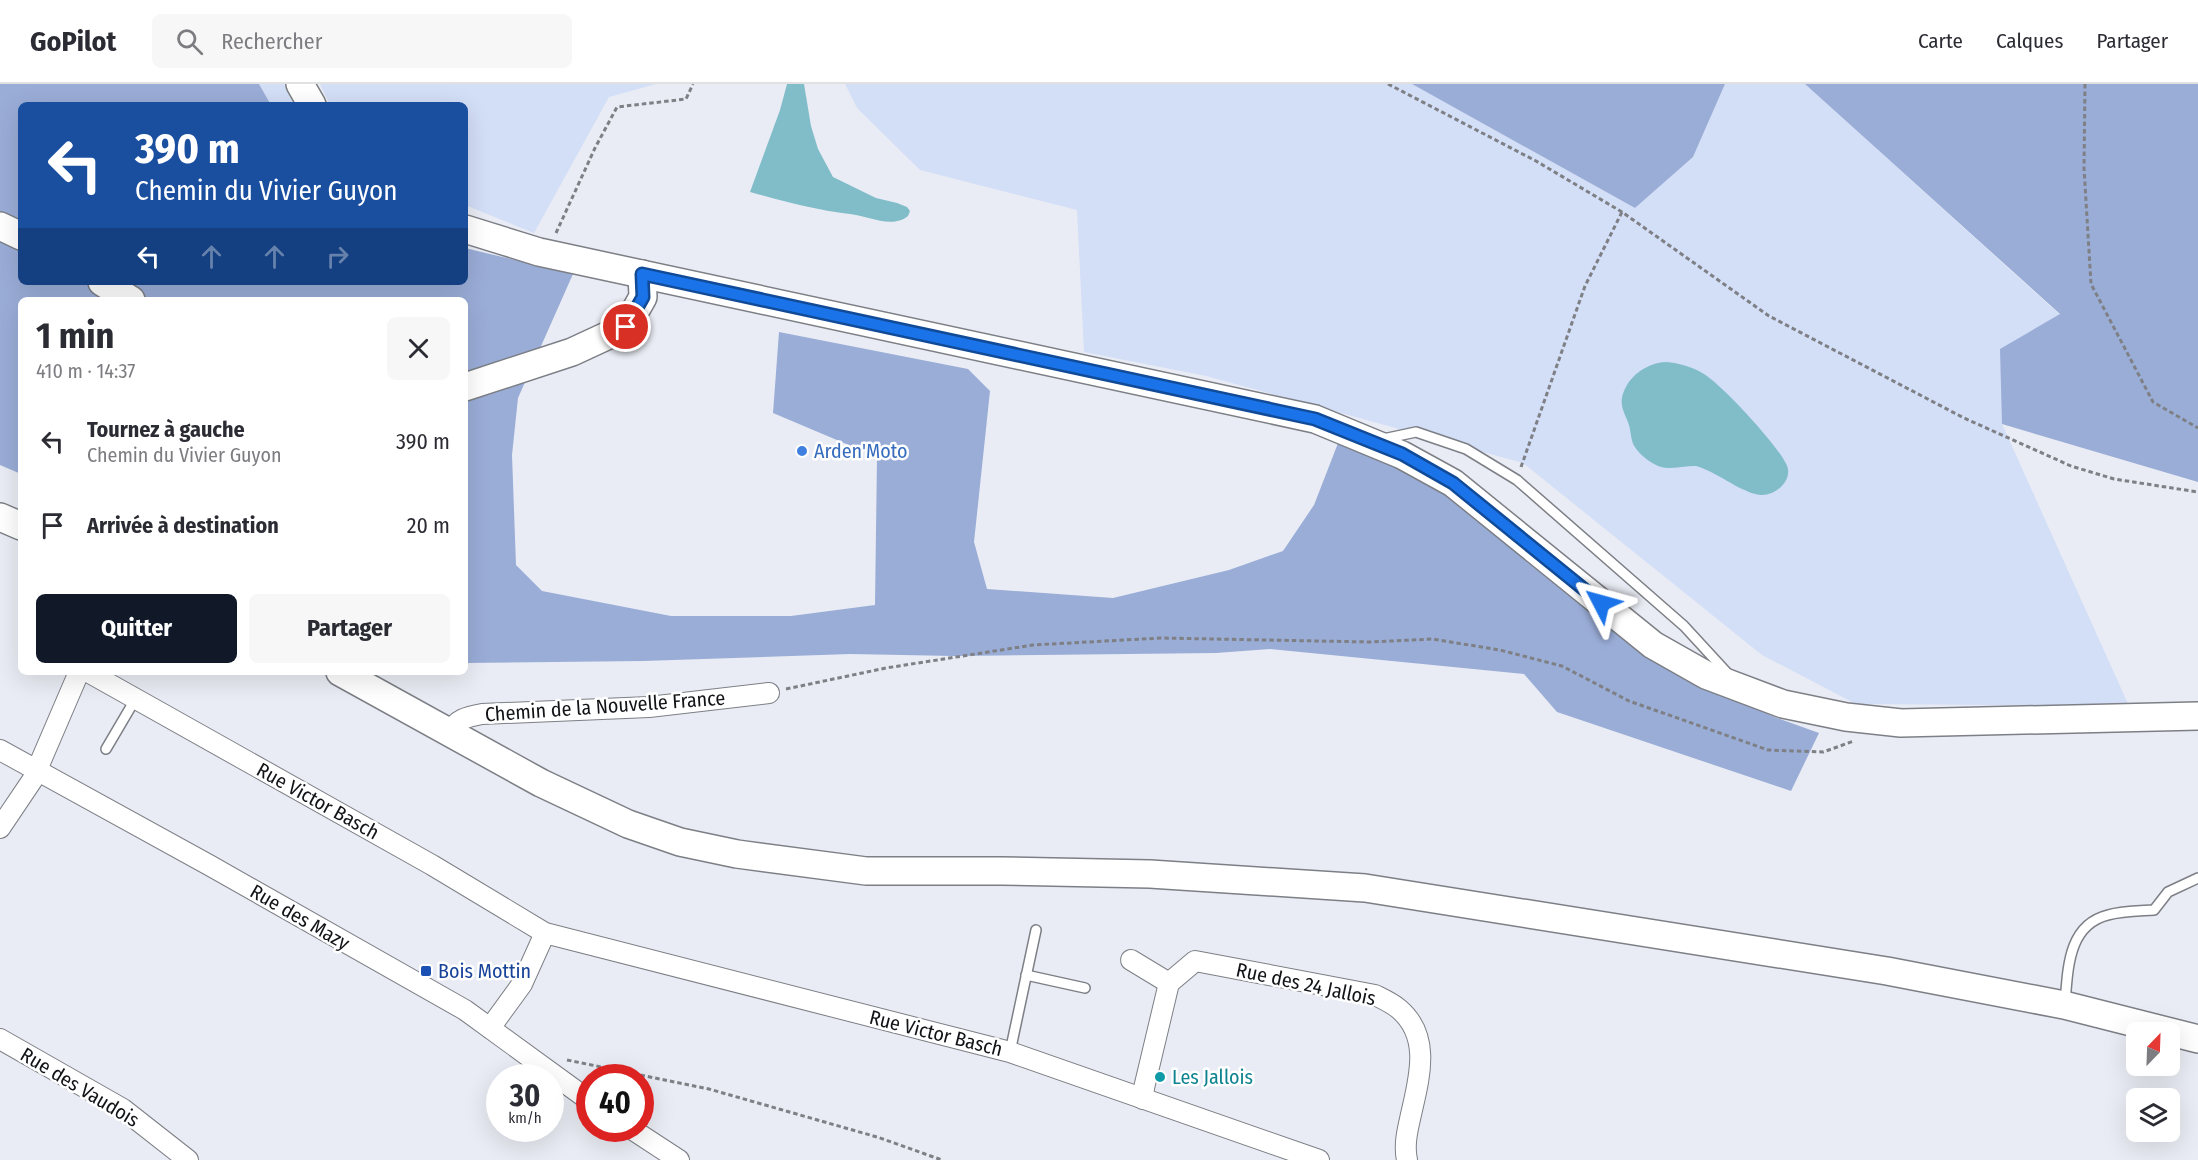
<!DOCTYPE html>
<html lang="fr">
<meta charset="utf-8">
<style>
:root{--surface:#fff;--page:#f7f7f7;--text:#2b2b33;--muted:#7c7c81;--line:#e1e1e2;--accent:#111827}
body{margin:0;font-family:"Fira Sans Condensed",sans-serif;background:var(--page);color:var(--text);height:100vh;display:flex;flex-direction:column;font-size:22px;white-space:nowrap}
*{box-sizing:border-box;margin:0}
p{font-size:20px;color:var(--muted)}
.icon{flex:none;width:33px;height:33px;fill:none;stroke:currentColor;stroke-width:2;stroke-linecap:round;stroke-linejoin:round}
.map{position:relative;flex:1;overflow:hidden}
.drawer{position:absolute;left:18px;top:213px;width:450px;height:378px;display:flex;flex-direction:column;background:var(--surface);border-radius:9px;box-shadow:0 6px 24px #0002}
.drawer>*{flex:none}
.guide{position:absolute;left:18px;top:18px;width:450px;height:183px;border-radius:9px;box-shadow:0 6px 24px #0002;background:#1a4fa0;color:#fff;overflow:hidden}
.needle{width:39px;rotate:23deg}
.buttons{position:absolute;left:2126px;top:938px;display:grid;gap:12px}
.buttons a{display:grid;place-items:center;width:54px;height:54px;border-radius:9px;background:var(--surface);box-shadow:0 6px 24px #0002;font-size:30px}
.speed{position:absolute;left:486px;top:980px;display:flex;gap:12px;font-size:30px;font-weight:700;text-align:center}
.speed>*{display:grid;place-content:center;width:78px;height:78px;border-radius:50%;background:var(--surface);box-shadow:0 6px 24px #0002;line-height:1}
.speed small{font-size:15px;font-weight:400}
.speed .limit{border:9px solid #d22;background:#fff;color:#111}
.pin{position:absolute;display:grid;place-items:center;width:51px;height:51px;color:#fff;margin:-26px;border:3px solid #fff;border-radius:50%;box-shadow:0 2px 6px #0007}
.me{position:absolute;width:66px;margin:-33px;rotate:309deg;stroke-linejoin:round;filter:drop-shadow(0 0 4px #0008)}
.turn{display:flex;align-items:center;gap:21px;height:126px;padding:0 18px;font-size:27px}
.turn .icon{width:78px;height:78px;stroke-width:2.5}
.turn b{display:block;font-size:42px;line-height:51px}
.lanes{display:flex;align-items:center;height:57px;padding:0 18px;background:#0003;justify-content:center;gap:30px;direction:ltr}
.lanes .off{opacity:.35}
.round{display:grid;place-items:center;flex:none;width:63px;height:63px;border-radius:9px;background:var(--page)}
.headline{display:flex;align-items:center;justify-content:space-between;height:102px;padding:0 18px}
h1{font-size:36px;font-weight:700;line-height:45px}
.primary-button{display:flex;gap:12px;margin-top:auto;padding:12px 18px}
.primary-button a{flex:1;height:69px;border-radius:9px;background:var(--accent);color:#fff;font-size:24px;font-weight:700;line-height:69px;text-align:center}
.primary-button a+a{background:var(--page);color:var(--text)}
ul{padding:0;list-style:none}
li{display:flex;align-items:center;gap:18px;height:84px;padding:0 18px}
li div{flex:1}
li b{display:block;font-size:22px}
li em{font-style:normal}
header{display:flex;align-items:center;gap:36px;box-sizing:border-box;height:84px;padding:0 30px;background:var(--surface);border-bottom:2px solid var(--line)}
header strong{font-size:28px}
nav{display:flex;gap:33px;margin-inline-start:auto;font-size:21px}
.search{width:420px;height:54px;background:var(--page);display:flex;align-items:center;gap:15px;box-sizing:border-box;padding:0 21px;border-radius:9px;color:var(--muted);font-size:22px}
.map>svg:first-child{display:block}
</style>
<header>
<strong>GoPilot</strong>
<div class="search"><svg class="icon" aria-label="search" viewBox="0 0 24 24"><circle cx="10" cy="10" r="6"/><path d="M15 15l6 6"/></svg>Rechercher</div>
<nav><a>Carte</a><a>Calques</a><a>Partager</a></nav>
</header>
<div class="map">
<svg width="2198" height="1076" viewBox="0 0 2198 1076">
<rect width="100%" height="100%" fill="#e9ecf4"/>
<!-- green -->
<g fill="#d3def7">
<path d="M259,0H284L294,21H271Z"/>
<path d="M320,0H656L609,13L534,149L465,121V21H330Z"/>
<path d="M845,0H1412L1635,124L1693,73L1725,0H1805L2060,231L2002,340L2129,622L1856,620L1762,571L1523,379L1206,292L1084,268L1077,126L920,86L857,24Z"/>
</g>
<!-- forest -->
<g fill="#9aadd7">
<path d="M0,0H259L271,21H21V198H465V164L573,190L518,314L512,371L516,481L542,507L671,532H791L875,521L877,373L773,329L779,248L968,285L990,307L974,458L987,505L1113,514L1229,486L1283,467L1314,421L1340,354L1451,409L1503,455L1636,566L1697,600L1777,634L1819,649L1791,707L1557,628L1524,590L1270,565L1216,569L954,572L850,570L643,577L465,579V216H21V390L0,381Z"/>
<path d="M1412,0H1725L1693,73L1635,124Z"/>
<path d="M1805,0H2198V398L2002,340L2000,265L2060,230Z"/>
</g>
<!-- water -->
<g fill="#80bdc9">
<path d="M787,0H804L811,42L818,65L833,93L876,114L897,119L907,123L910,127L908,132C892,145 868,132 850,130C815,126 783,117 750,108L780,26Z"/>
<path d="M1666,278C1679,279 1693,283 1704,290C1721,300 1785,368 1788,385C1790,399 1775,411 1762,411C1754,411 1747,407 1740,404C1730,399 1705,383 1695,382C1687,382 1677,384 1668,384C1657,384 1641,373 1635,363C1631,358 1631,348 1629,341C1625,329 1618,321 1624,307C1631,290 1648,279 1666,278Z"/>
</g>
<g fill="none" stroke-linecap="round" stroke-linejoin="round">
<defs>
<g id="lane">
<path d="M1383,355L1416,348L1466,365L1517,396L1684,542L1730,592"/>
<path d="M106,665L136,614"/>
<path d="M1026,891L1085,904"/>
<path d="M2065,919C2068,884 2068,841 2108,831C2122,827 2139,827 2154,826L2168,808L2198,794"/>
<path d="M1010,968L1036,846"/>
</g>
<g id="street">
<path d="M88,588L432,781L545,849L1010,968L1319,1076"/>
<path d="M449,649C457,635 466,633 482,630L649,623L769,609"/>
<path d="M0,666L209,781L465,926L590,1017"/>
<path d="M0,744L33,695L79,588"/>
<path d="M1131,876L1169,899"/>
<path d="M490,944L522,900L545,849"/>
<path d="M0,955L123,1025L188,1076"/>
<path d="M1143,1015L1144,1004L1169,899L1195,877L1375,911C1383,915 1392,919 1399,925C1433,954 1418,998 1410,1035C1407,1048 1404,1062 1407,1076"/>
<path d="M630,1044L679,1076"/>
</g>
<g id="secondary">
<path d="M300,0L312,21"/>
<path d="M0,142L21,152"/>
<path d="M465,145L539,168L1315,335L1402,371L1453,399L1653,561L1706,591L1783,620L1846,633L1901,639L2198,632"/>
<path d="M102,198L131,216"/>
<path d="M465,303L572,268L626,243L643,213L642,190"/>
<path d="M0,433L21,442"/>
<path d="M340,588L541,699L628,740L680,758L737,770L866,787H1001L1150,790L1365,804L1887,887L2064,921L2198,955"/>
</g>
</defs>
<!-- lane casing -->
<use href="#lane" stroke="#7c7f85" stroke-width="12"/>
<!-- street casing -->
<use href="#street" stroke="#7c7f85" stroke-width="22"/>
<!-- secondary casing -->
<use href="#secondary" stroke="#7c7f85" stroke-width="30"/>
<!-- path -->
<g stroke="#7e8085" stroke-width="3" stroke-dasharray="4.5 3" stroke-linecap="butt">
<path d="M1388,0L1536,77L1622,128L1769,232L1964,334L2071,382L2114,395L2198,408"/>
<path d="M2085,0L2084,84L2091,200L2153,318L2198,344"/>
<path d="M556,149L595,64L617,23L686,15L693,0"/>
<path d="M1521,383L1585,202L1622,128"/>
<path d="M786,605L886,584L1033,561L1161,554L1371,558L1432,555L1500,566L1562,582L1629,617L1768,666L1823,668L1854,657"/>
<path d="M567,976L709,1005L877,1053L942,1076"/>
</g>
<!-- lane -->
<use href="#lane" stroke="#fff" stroke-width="9"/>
<!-- street -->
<use href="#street" stroke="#fff" stroke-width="20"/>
<!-- secondary -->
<use href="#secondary" stroke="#fff" stroke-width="27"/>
</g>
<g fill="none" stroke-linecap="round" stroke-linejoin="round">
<defs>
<path id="route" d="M626,243L643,213L642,190L1315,335L1402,370L1453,399L1601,519"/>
</defs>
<!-- route casing -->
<use href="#route" stroke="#114b97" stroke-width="15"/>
<!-- route -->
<use href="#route" stroke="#1a73e8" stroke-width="10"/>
</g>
<!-- markers -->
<circle fill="#3f7fe0" stroke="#fff" stroke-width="2" cx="802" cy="367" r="6"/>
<rect fill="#1a4fb4" stroke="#fff" stroke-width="2" x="420" y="881" width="12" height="12" rx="3"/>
<circle fill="#0f9aa8" stroke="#fff" stroke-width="2" cx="1160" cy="993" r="6"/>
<g text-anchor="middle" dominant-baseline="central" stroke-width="5" stroke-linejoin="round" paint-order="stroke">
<!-- shop labels -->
<g font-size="20" fill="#366cbe" stroke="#fff" text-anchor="start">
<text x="814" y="367">Arden'Moto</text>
</g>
<!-- street labels -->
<g font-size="20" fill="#121316" stroke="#fff">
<text transform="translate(605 622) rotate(-4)">Chemin de la Nouvelle France</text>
<text transform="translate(318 717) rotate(29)">Rue Victor Basch</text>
<text transform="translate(300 833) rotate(30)">Rue des Mazy</text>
<text transform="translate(1306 900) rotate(12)">Rue des 24 Jallois</text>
<text transform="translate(936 949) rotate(14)">Rue Victor Basch</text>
<text transform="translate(80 1003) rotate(31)">Rue des Vaudois</text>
</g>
<!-- transit labels -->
<g font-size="20" fill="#164399" stroke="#fff" text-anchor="start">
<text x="438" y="887">Bois Mottin</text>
</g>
<!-- culture labels -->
<g font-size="20" fill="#0d838f" stroke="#fff" text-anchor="start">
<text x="1172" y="993">Les Jallois</text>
</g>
</g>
</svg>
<div class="buttons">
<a><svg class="needle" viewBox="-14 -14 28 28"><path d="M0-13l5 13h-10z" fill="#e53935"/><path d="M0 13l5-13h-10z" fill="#7c7c81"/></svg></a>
<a><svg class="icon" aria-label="layers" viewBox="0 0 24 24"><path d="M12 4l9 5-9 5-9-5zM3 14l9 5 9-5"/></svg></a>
</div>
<div class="speed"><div>30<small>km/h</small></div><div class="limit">40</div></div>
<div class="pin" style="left:626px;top:243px;background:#d93025"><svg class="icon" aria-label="arrive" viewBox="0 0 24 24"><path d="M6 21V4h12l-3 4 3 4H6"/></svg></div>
<svg class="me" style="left:1601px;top:519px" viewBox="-20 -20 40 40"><path d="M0-17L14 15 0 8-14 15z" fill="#1a73e8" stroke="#fff" stroke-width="4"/></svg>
<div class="guide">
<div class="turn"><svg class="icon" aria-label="left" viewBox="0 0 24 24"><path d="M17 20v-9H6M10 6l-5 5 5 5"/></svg><div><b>390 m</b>Chemin du Vivier Guyon</div></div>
<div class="lanes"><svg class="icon" aria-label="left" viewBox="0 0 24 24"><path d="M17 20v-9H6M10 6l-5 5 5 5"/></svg><svg class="icon off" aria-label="ahead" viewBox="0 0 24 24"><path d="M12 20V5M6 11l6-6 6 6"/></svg><svg class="icon off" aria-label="ahead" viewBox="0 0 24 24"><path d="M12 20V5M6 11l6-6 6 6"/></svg><svg class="icon off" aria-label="right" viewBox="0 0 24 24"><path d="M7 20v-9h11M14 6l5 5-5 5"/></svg></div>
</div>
<section class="drawer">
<div class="headline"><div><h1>1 min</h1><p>410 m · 14:37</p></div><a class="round"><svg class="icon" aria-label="close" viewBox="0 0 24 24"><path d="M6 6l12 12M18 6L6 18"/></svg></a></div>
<ul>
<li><svg class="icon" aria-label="left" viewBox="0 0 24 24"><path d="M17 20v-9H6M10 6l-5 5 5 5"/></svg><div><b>Tournez à gauche</b><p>Chemin du Vivier Guyon</p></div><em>390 m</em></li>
<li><svg class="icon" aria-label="arrive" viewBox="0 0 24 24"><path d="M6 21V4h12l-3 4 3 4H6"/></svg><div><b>Arrivée à destination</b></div><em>20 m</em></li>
</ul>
<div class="primary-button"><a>Quitter</a><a>Partager</a></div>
</section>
</div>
